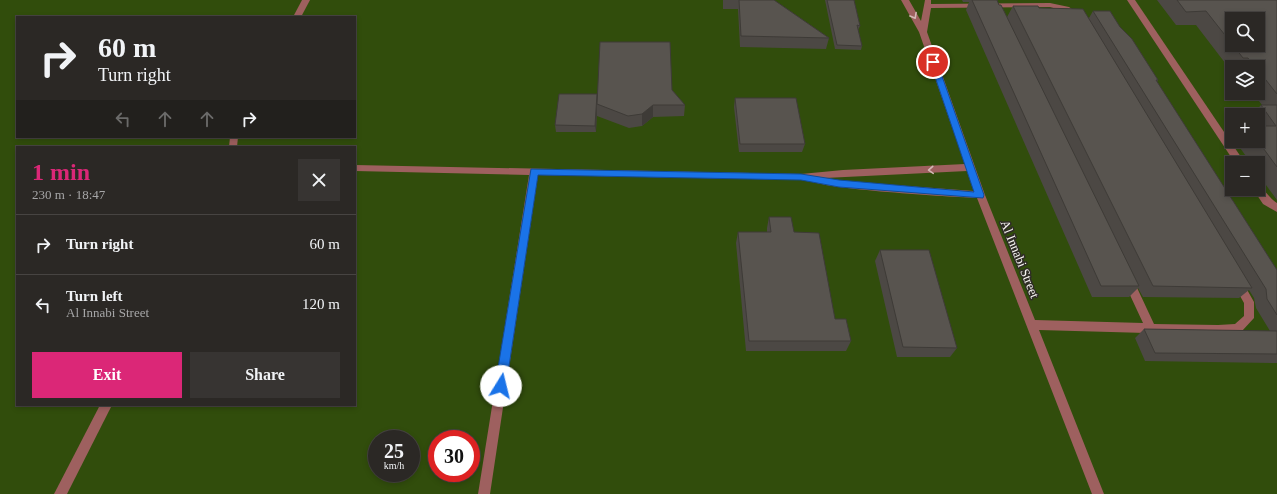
<!DOCTYPE html>
<meta charset="utf-8">
<style>
:root{--surface:#2b2825;--page:#373432;--text:#f1f3f6;--muted:#a6a6a7;--line:#474442;--accent:#db2777}
body{margin:0;font-family:"Times New Roman",serif;background:var(--page);color:var(--text);height:100vh;display:flex;flex-direction:column;font-size:15px;white-space:nowrap}
*{box-sizing:border-box;margin:0}
p{font-size:13px;color:var(--muted)}
.icon{flex:none;width:22px;height:22px;fill:none;stroke:currentColor;stroke-width:2;stroke-linecap:round;stroke-linejoin:round}
.map{position:relative;flex:1;overflow:hidden}
.details{position:absolute;left:16px;top:146px;width:340px;height:260px;display:flex;flex-direction:column;background:var(--surface);border-radius:0px;box-shadow:0 2px 6px #0003,0 0 0 1px var(--line)}
.details>*{flex:none}
.hud{position:absolute;left:16px;top:16px;width:340px;height:122px;border-radius:0px;box-shadow:0 2px 6px #0003,0 0 0 1px var(--line);background:#2b2825;color:var(--text);overflow:hidden}
.tools{position:absolute;left:1225px;top:12px;display:grid;gap:8px}
.tools a{display:grid;place-items:center;width:40px;height:40px;border-radius:0px;background:var(--surface);box-shadow:0 2px 6px #0003,0 0 0 1px var(--line);font-size:20px}
.speed{position:absolute;left:368px;top:430px;display:flex;gap:8px;font-size:20px;font-weight:700;text-align:center}
.speed>*{display:grid;place-content:center;width:52px;height:52px;border-radius:50%;background:var(--surface);box-shadow:0 2px 6px #0003,0 0 0 1px var(--line);line-height:1}
.speed small{font-size:10px;font-weight:400}
.speed .limit{border:6px solid #d22;background:#fff;color:#111}
.pin{position:absolute;display:grid;place-items:center;width:34px;height:34px;color:#fff;margin:-17px;border:2px solid #fff;border-radius:50%;box-shadow:0 1px 4px #0007}
.me{position:absolute;width:44px;margin:-22px;rotate:9deg;stroke-linejoin:round;filter:drop-shadow(0 0 3px #0008)}
.turn{display:flex;align-items:center;gap:14px;height:84px;padding:0 16px;font-size:18px}
.turn .icon{width:52px;height:52px;stroke-width:2.5}
.turn b{display:block;font-size:28px;line-height:34px}
.lanes{display:flex;align-items:center;height:38px;padding:0 16px;background:#0003;justify-content:center;gap:20px;direction:ltr}
.lanes .off{opacity:.35}
.round{display:grid;place-items:center;flex:none;width:42px;height:42px;border-radius:0px;background:var(--page)}
.overview{display:flex;align-items:center;justify-content:space-between;height:68px;padding:0 16px}
h1{font-size:24px;font-weight:800;line-height:30px;color:var(--accent)}
.button{display:flex;gap:8px;margin-top:auto;padding:8px 16px}
.button a{flex:1;height:46px;border-radius:0px;background:var(--accent);color:#fff;font-size:16px;font-weight:800;line-height:46px;text-align:center}
.button a+a{background:var(--page);color:var(--text)}
ul{padding:0;list-style:none}
li{display:flex;align-items:center;gap:12px;height:60px;padding:0 16px;border-top:1px solid var(--line)}
li div{flex:1}
li b{display:block;font-size:15px}
li em{font-style:normal}
.map>svg:first-child{display:block}
</style>
<div class="map">
<svg width="1277" height="494" viewBox="0 0 1277 494">
<rect width="100%" height="100%" fill="#393631"/>
<!-- green -->
<path fill="#314d0c" fill-rule="evenodd" d="M0,0H1277V494H0ZM17,17H355V137H17ZM1232,19H1258V45H1232ZM1232,67H1258V93H1232ZM1232,115H1258V141H1232ZM17,147H355V405H17ZM1232,163H1258V189H1232ZM377,439H411V473H377ZM437,439H471V473H437Z"/>
<g fill="none" stroke-linecap="round" stroke-linejoin="round">
<!-- minor -->
<g fill="#9e605f" fill-rule="evenodd">
<path d="M302,0H310L301,17H293Z"/>
<path d="M901,0H909L921,21L925,0H931V4L1050,3L1069,7L1079,14L1075,16L1063,11L1050,7L931,8L927,32L985,195L1035,320L1143,323L1123,280L1124,277L1128,276L1132,277L1154,324L1218,325L1235,324L1244,316V303L1232,282L1233,279L1237,278L1241,279L1254,302V318L1242,331L1218,335L1039,330L1104,494H1092L977,198C954,197 818,189 809,180L538,175L490,494H478L529,175L355,171V165L801,174L843,170L965,164L919,32ZM967,171L974,191L839,181L825,178Z"/>
<path d="M1127,0H1135L1245,163H1235Z"/>
<path d="M230,137H238L237,147H229Z"/>
<path d="M1258,185C1264,188 1269,198 1277,203V212L1263,204L1253,189H1258Z"/>
<path d="M100,405H112L67,494H54Z"/>
</g>
</g>
<!-- wall -->
<g fill="#4c4844" fill-rule="evenodd">
<path d="M723,0H774L829,38L826,49L740,47L738,9H723Z"/>
<path d="M825,0H854L860,26L858,30L862,46L861,50L835,49Z"/>
<path d="M962,0H997L999,5L1007,17L1013,6L1039,8L1089,18L1093,11L1120,27L1158,80L1157,82L1277,270V363L1145,361L1135,338L1144,329L1270,331L1256,308L1254,298L1249,290L1239,298L1143,297L1138,288L1129,297H1092L966,10L969,2H963Z"/>
<path d="M1157,0H1277V200L1258,174V163H1251L1235,141H1258V115H1252L1261,105H1262L1253,93H1258V67H1232V72L1196,25H1176ZM1232,19L1258,45H1232Z"/>
<path d="M672,90L685,105L684,116L653,117L642,126L629,128L597,116V109L596,132H556L555,125L597,94Z"/>
<path d="M735,98L805,144L802,152H739L734,107Z"/>
<path d="M769,217L794,232L835,319L851,341L846,351H746L736,243L738,232H767V228Z"/>
<path d="M880,250L957,348L950,357H897L875,261Z"/>
<path d="M29,405H56L55,407H32Z"/>
</g>
<!-- shaded-wall -->
<g fill="#3e3b37">
<path d="M597,104V109L596,132L595,126Z"/>
<path d="M653,105V117L642,126V114Z"/>
</g>
<!-- building -->
<g fill="#58544f" stroke="#3e3b37">
<path d="M739,0H774L829,38L741,36Z"/>
<path d="M827,0H854L860,26L857,25L862,46L837,45Z"/>
<path d="M972,0H997L999,5H1001L1139,286H1101Z"/>
<path d="M1177,0H1277V94L1258,70V67H1255L1248,58H1243L1233,45H1258V19H1232V44L1206,11L1186,12Z"/>
<path d="M1013,6H1038L1039,8L1083,9L1252,288L1153,286Z"/>
<path d="M1093,11H1110L1120,27L1132,39L1158,80H1156L1277,270V315L1267,299L1266,289Z"/>
<path d="M600,42H670L672,90L685,105H653L642,114L628,116L597,104Z"/>
<path d="M559,94H597L595,126L555,125Z"/>
<path d="M735,98H796L805,144H740Z"/>
<path d="M1261,105H1277V167L1258,141V126H1276Z"/>
<path d="M769,217H791L794,232L819,233L835,319H846L851,341H749L738,232H771Z"/>
<path d="M880,250H929L957,348L903,347Z"/>
<path d="M1144,329L1277,331V354L1155,353Z"/>
</g>
<!-- one-way arrows -->
<defs><path id="oneway-chevron" d="M-2-3.5L2.5 0L-2 3.5" fill="none" stroke-width="1.6" stroke-linecap="round" stroke-linejoin="round"/></defs>
<g stroke="#d3b9b6">
<use href="#oneway-chevron" transform="translate(914 16) rotate(61)"/>
<use href="#oneway-chevron" transform="translate(931 170) rotate(176)"/>
</g>
<!-- route -->
<path fill="#1a73e8" stroke="#114b97" d="M931,60H936L937,62L984,195L983,198L839,187L801,180L538,175L506,386L504,390L501,391L497,390L495,386L531,169L801,174L839,180L974,192L930,62Z"/>
<g text-anchor="middle" dominant-baseline="central" stroke-width="3" stroke-linejoin="round" paint-order="stroke">
<!-- street labels -->
<g font-size="13" fill="#f6f4f0" stroke="#2f2c27">
<text transform="translate(1020 259) rotate(68)">Al Innabi Street</text>
</g>
</g>
</svg>
<div class="tools">
<a><svg class="icon" aria-label="search" viewBox="0 0 24 24"><circle cx="10" cy="10" r="6"/><path d="M15 15l6 6"/></svg></a>
<a><svg class="icon" aria-label="layers" viewBox="0 0 24 24"><path d="M12 4l9 5-9 5-9-5zM3 14l9 5 9-5"/></svg></a>
<a>+</a>
<a>−</a>
</div>
<div class="speed"><div>25<small>km/h</small></div><div class="limit">30</div></div>
<div class="pin" style="left:933px;top:62px;background:#d93025"><svg class="icon" aria-label="arrive" viewBox="0 0 24 24"><path d="M6 21V4h12l-3 4 3 4H6"/></svg></div>
<svg class="me" style="left:501px;top:386px" viewBox="-20 -20 40 40"><circle r="19" fill="#fff"/><path d="M0-13L10 11 0 6-10 11z" fill="#1a73e8"/></svg>
<div class="hud">
<div class="turn"><svg class="icon" aria-label="right" viewBox="0 0 24 24"><path d="M7 20v-9h11M14 6l5 5-5 5"/></svg><div><b>60 m</b>Turn right</div></div>
<div class="lanes"><svg class="icon off" aria-label="left" viewBox="0 0 24 24"><path d="M17 20v-9H6M10 6l-5 5 5 5"/></svg><svg class="icon off" aria-label="ahead" viewBox="0 0 24 24"><path d="M12 20V5M6 11l6-6 6 6"/></svg><svg class="icon off" aria-label="ahead" viewBox="0 0 24 24"><path d="M12 20V5M6 11l6-6 6 6"/></svg><svg class="icon" aria-label="right" viewBox="0 0 24 24"><path d="M7 20v-9h11M14 6l5 5-5 5"/></svg></div>
</div>
<section class="details">
<div class="overview"><div><h1>1 min</h1><p>230 m · 18:47</p></div><a class="round"><svg class="icon" aria-label="close" viewBox="0 0 24 24"><path d="M6 6l12 12M18 6L6 18"/></svg></a></div>
<ul>
<li><svg class="icon" aria-label="right" viewBox="0 0 24 24"><path d="M7 20v-9h11M14 6l5 5-5 5"/></svg><div><b>Turn right</b></div><em>60 m</em></li>
<li><svg class="icon" aria-label="left" viewBox="0 0 24 24"><path d="M17 20v-9H6M10 6l-5 5 5 5"/></svg><div><b>Turn left</b><p>Al Innabi Street</p></div><em>120 m</em></li>
</ul>
<div class="button"><a>Exit</a><a>Share</a></div>
</section>
</div>
